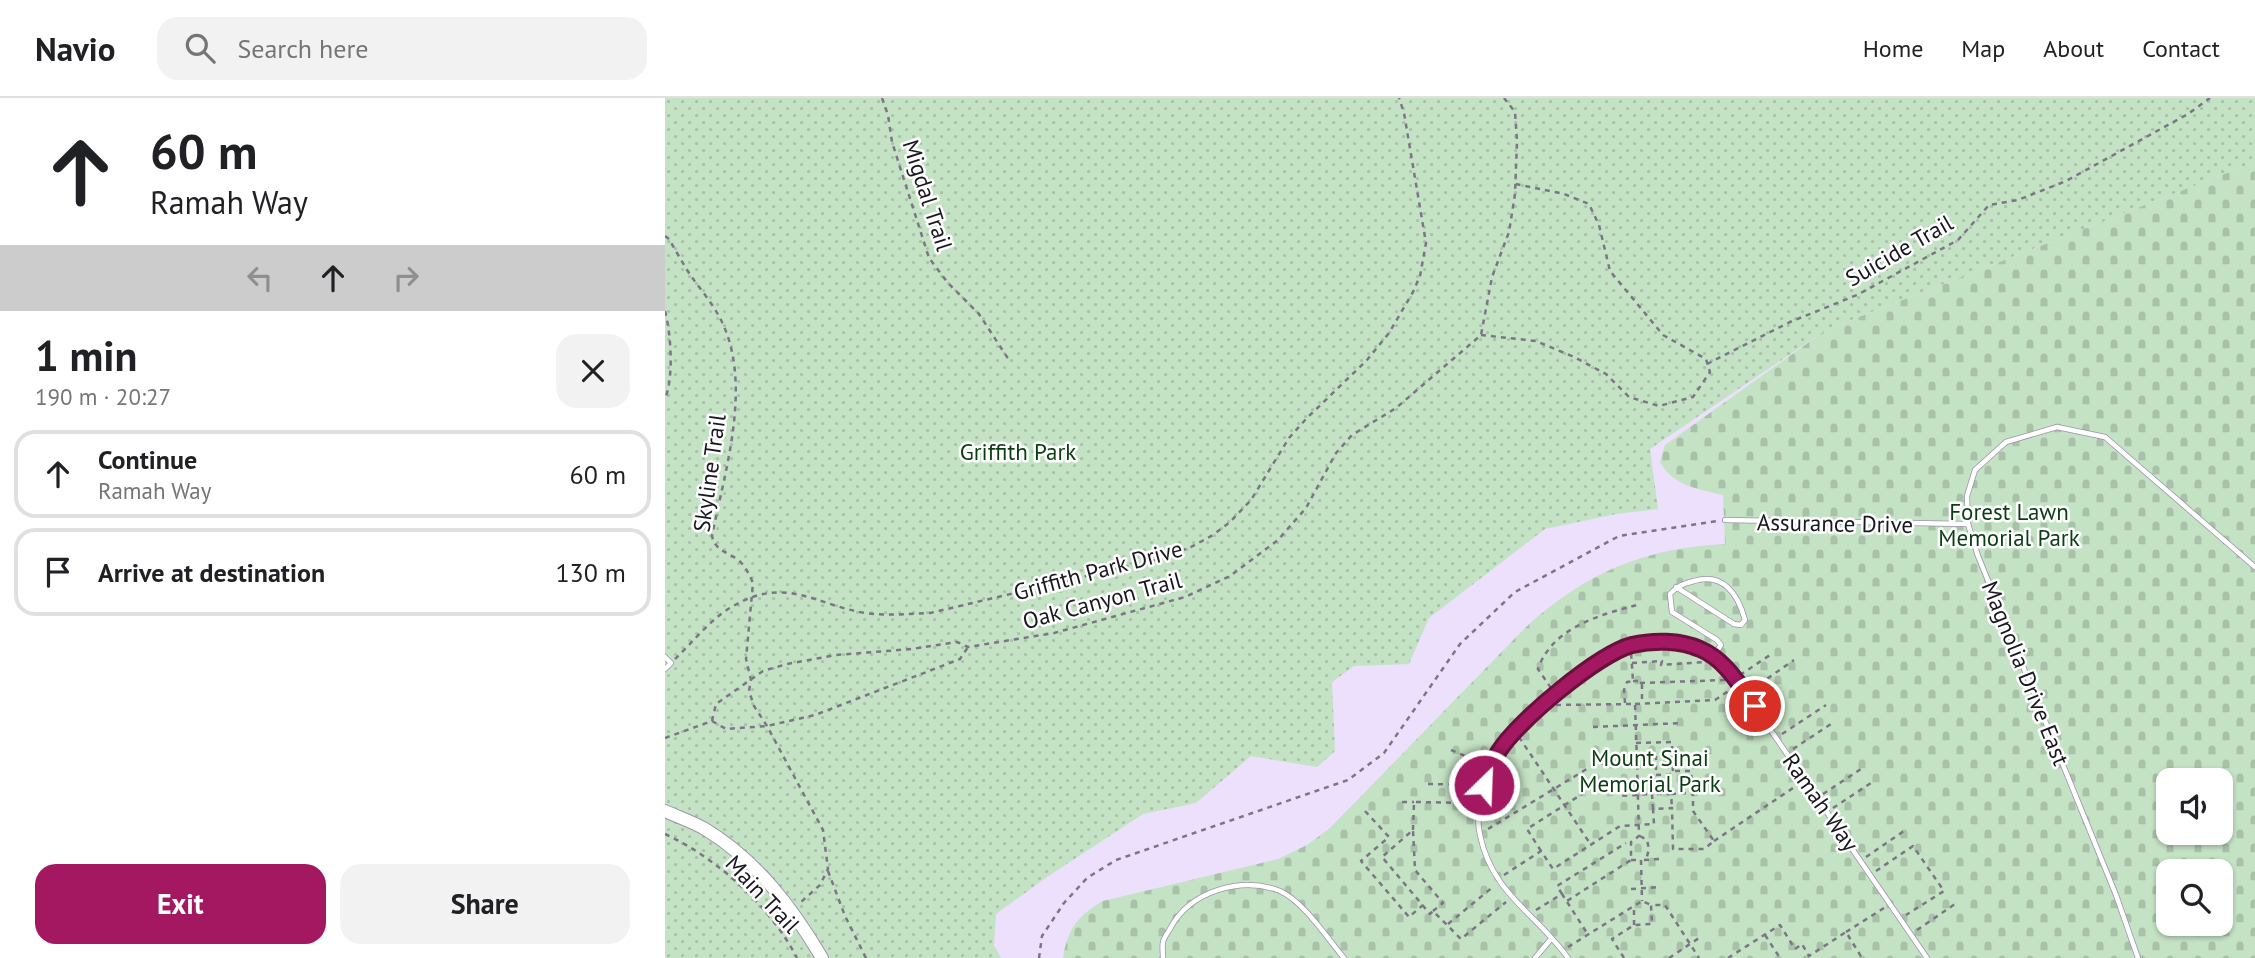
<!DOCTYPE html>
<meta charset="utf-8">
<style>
:root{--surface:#fff;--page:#f2f2f2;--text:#202124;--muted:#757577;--line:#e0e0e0;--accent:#a31860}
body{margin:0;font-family:"PT Sans",sans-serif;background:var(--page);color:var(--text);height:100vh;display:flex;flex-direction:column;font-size:26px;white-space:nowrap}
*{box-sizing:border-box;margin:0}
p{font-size:23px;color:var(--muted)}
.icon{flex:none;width:38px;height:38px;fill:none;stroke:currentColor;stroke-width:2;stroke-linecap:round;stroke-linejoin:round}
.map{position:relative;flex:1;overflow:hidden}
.details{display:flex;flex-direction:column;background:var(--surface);width:665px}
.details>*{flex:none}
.guide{background:#fff;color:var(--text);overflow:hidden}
.tools{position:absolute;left:1491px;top:670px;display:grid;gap:14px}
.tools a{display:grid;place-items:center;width:77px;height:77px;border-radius:14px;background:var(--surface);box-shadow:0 2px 5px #0004;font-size:35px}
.pin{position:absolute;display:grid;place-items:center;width:60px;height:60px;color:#fff;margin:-30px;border:4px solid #fff;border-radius:50%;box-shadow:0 2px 7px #0007}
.me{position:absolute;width:77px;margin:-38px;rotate:24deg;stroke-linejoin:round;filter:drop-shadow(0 0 5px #0008)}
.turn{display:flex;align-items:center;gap:24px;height:147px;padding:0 35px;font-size:32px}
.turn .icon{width:91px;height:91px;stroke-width:2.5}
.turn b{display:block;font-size:49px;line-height:60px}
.lanes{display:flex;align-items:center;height:66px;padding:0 35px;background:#0003;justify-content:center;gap:35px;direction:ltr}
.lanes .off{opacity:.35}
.round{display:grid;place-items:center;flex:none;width:74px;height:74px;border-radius:21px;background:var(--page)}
.overview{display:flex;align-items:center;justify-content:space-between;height:119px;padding:0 35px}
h1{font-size:42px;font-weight:600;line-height:52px}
.action{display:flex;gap:14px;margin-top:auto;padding:14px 35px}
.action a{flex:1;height:80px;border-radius:21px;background:var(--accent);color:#fff;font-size:28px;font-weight:600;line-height:80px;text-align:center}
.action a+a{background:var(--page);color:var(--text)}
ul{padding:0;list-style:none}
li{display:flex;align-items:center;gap:21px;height:88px;margin:0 14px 10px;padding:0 21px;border:4px solid var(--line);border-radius:21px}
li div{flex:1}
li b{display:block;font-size:26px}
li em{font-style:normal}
header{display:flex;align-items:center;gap:42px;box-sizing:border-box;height:98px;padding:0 35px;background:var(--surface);border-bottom:2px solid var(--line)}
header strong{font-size:33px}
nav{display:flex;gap:38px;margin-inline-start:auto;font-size:24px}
.search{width:490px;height:63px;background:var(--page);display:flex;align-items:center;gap:18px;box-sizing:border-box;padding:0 24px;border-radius:21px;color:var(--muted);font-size:26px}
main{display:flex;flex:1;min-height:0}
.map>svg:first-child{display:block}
</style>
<header>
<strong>Navio</strong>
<div class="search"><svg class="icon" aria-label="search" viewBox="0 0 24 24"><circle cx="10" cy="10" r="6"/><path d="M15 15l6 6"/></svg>Search here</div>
<nav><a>Home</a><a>Map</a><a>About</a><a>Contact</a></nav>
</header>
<main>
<section class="details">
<div class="guide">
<div class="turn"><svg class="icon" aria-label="ahead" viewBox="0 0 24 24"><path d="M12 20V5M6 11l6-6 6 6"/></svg><div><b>60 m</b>Ramah Way</div></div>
<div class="lanes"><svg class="icon off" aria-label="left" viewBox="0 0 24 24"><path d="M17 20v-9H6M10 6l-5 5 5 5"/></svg><svg class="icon" aria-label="ahead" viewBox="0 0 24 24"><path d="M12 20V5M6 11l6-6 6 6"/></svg><svg class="icon off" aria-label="right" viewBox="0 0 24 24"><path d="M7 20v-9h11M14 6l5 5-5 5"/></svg></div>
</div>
<div class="overview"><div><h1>1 min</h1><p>190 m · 20:27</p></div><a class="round"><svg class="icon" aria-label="close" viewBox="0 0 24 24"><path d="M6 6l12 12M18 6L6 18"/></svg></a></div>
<ul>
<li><svg class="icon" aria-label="ahead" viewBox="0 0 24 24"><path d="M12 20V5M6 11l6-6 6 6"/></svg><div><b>Continue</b><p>Ramah Way</p></div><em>60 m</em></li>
<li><svg class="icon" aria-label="arrive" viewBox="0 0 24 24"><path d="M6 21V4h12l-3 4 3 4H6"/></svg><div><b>Arrive at destination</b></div><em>130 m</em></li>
</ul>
<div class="action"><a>Exit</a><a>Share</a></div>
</section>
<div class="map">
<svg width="1590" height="860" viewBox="0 0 1590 860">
<defs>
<pattern id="grass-dots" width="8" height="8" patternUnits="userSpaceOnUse" patternTransform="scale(1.75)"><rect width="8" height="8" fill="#c4e2c4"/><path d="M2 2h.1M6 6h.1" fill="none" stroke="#a8c1a8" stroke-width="1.8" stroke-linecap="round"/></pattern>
<pattern id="cemetery-stones" width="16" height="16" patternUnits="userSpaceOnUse" patternTransform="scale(1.75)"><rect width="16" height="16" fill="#c4e2c4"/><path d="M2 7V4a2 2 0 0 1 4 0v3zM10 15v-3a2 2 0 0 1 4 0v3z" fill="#a8c1a8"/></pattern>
</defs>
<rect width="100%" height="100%" fill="#ede0fd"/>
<!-- grass -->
<path fill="url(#grass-dots)" d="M0,0H1590V64L1161,232L985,351L993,411L951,416L880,431L764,520L744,566L689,568L667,584L670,653L652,669L586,658L531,705L478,716L382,779L331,816L329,847L336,860H0Z"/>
<!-- cemetery -->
<path fill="url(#cemetery-stones)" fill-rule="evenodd" d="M1590,64V860H398C403,831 412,818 438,803L613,761L642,747L665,730L859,531C919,475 979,450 1060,446L1058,397C1033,391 1008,388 995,364L1000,347L1161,232ZM1503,682H1556V735H1503ZM1503,774H1556V826H1503Z"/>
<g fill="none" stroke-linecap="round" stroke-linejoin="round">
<defs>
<g id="service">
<path d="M1060,422L1303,426"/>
<path d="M1011,489L1069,526L1076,527L1080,522C1073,496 1058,474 1029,483C1018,486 1012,488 1005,496L1007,514L1052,542L1056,547L1048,559"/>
<path d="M0,559L6,565L0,571"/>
<path d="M498,860C498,855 497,848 498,844C499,839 504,833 506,829C526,793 576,778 615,793C638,803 663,841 679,860"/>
<path d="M870,860L886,841"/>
<path d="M903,860C872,816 827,796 815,737C809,710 819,674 835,651C857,621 931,556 967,547C978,545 993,542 1004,543C1037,546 1054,562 1074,586L1262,860"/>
<path d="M1473,860L1451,797L1313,458L1303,426L1302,398L1310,372L1341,344L1392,329L1440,339L1590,469"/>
</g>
<path id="tertiary" d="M0,713C13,719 28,724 40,731C91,762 127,809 157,860"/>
</defs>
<!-- service casing -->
<use href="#service" stroke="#9d91ac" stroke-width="6"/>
<!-- tertiary casing -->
<use href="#tertiary" stroke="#9d91ac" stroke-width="14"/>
<!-- path -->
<g stroke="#7d7587" stroke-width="2.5" stroke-dasharray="5 5" stroke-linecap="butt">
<path d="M217,0L223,17L227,44L264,160L283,185L314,216L344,262"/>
<path d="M0,138L4,141C11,153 18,166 26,178C36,192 48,206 56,222C88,286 60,372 47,438C50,452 60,453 72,461C80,467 84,476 88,485L81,561L86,582L84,593L89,608L102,628L158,732L163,771L155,787L136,804"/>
<path d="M0,213C6,236 9,279 0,301"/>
<path d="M816,237L871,243L909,259L941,276L964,299L994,308L1028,299L1045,274L1041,261L998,237L945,173L934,127L924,106L899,96L851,86"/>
<path d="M1042,266L1125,224L1192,197L1293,142L1324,107L1353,102L1401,83L1523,16L1545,0"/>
<path d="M10,561C29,543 47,519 70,507C122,478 151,507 200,515C222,518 243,516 265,515L494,461L526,449L548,437L565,424L586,402L624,340L641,321L702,262L724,235L748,194L755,178L761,145L739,15L734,0"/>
<path d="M967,565L997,563L996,567L1040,564"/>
<path d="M1075,577L1105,557"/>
<path d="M968,583H974L977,587V604"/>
<path d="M975,585L1060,582"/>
<path d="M886,590L873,571C887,530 934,517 972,507"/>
<path d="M1086,592L1129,562"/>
<path d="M960,605L959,592L962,584L968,583L966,554"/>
<path d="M970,606L1050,602L1068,590"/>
<path d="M891,607L970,606L972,664"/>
<path d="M47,623L51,606L98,573L122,566L171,557L247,551L292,544L303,549L389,535L520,499L565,478L613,442L641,410L671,355L687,337L731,310L816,237L827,179L844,134L850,96L852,43L850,14L839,0"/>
<path d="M928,629L1017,625"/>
<path d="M1117,636L1161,607"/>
<path d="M854,639L926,747"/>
<path d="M0,640L47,623L61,631L102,628L150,617L295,561L303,549"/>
<path d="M971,645L1007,644L1008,676L991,677V659L972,661"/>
<path d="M1128,651L1166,626"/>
<path d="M786,652L819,666"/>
<path d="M1010,673H1026L1028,695"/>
<path d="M763,686L812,687"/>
<path d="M1158,696L1196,671"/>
<path d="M737,704H749"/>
<path d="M1168,710L1206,685"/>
<path d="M988,711L987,696H1006"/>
<path d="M700,713L724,739L696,763L744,819L758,807"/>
<path d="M823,731L930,666L972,664L974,738L966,744V762L902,803"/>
<path d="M748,732L749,704L808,705"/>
<path d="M0,736C52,760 106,809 132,860"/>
<path d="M975,738L982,742L984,751L981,762"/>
<path d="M1049,743L1134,686"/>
<path d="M876,753L862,731L936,684L955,683V698L987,696"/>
<path d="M1201,759L1239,733"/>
<path d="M966,762H976L977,803"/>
<path d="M979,762L994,761"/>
<path d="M163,773L180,818L201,860"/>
<path d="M1211,773L1248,748L1279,793L1241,817"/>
<path d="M839,777L876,753L888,771L955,728L989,726L988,711L1007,710L1008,751H1039L1049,743L1028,713V695L1006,696L1007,710"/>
<path d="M966,791L996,789"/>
<path d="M897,796L892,788L961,745"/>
<path d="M871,812L897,796L922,835"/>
<path d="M768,813L778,805L750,772L748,732L717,759L765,816L768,813L796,841L841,804"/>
<path d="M109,826L117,819"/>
<path d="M783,826L829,788"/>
<path d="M969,827V807"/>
<path d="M1252,832L1290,806"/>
<path d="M1181,834L1219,810"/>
<path d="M1100,837L1115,860"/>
<path d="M903,849L977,803L986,807"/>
<path d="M374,860L377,838L399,805L422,780L451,762L683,682L719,655L795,546L850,494L954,438L1053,423"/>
<path d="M959,860L947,841L969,827L987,826L986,807H1000L1034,860"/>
<path d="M1004,860L1037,838"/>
<path d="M1063,860L1115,827L1130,851L1137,846L1144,858L1181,834L1197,860"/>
</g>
<!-- service -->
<use href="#service" stroke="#fff" stroke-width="4.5"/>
<!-- tertiary -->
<use href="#tertiary" stroke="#fff" stroke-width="12"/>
</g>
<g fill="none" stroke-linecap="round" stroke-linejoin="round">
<defs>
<path id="route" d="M819,687C824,676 828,663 834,653C853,623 933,556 967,547C988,542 1015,542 1035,551C1060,561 1075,588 1090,608"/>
</defs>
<!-- route casing -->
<use href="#route" stroke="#6a103e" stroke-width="18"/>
<!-- route -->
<use href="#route" stroke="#a31860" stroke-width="12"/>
</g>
<g text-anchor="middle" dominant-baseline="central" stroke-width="5" stroke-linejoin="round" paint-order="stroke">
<!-- street labels -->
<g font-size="23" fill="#1a161f" stroke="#fff">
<text transform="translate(263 97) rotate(72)">Migdal Trail</text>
<text transform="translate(1234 152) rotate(-30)">Suicide Trail</text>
<text transform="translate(44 375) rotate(-82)">Skyline Trail</text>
<text transform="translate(1170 425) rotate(1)">Assurance Drive</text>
<text transform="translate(433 472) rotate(-15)">Griffith Park Drive</text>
<text transform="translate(437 502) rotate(-15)">Oak Canyon Trail</text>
<text transform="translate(1361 575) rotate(68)">Magnolia Drive East</text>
<text transform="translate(1156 704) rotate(55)">Ramah Way</text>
<text transform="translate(98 796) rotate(47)">Main Trail</text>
</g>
<!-- park labels -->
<g font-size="23" fill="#0a3d12" stroke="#fff">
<text x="353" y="353">Griffith Park</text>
<text x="1344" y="413">Forest Lawn<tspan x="1344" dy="26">Memorial Park</tspan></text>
<text x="985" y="659">Mount Sinai<tspan x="985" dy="26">Memorial Park</tspan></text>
</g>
</g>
</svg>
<div class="tools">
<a><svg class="icon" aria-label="sound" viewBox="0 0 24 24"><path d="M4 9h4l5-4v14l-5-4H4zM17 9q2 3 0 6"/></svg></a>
<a><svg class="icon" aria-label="search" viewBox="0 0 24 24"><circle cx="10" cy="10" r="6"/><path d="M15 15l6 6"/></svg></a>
</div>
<div class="pin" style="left:1090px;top:608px;background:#d93025"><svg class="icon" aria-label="arrive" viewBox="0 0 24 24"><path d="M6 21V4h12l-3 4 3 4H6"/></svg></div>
<svg class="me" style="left:819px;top:687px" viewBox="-20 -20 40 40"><circle r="17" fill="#a31860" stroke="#fff" stroke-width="3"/><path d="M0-11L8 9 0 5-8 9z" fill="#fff"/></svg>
</div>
</main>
